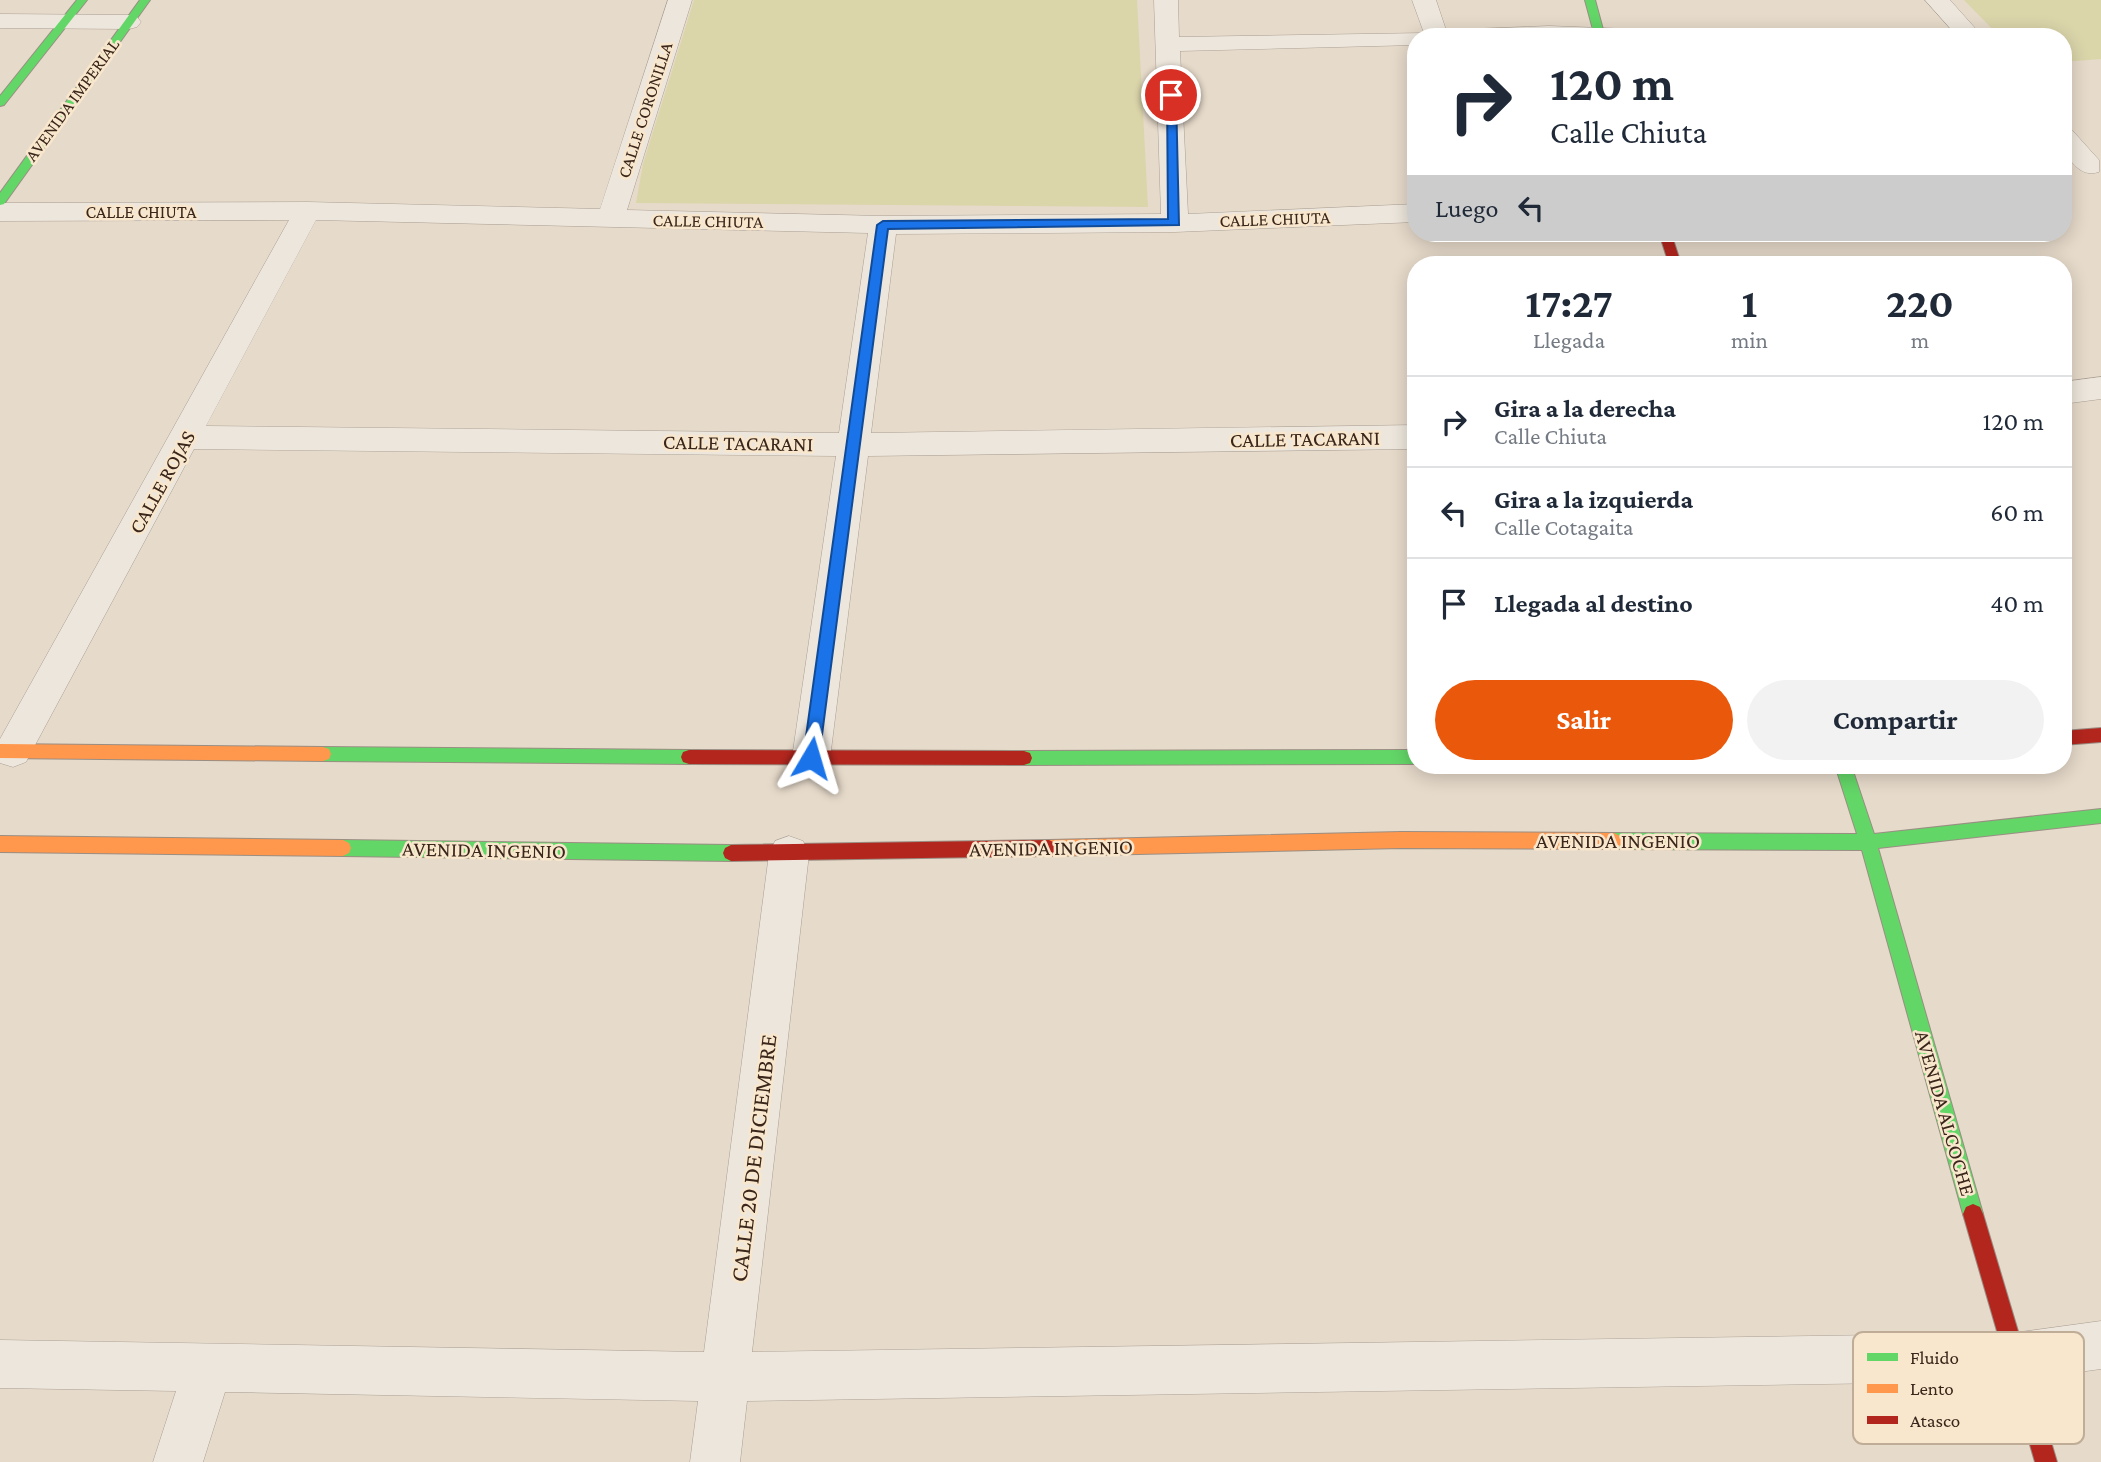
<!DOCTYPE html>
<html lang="es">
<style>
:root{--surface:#fff;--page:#f2f2f3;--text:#1f2937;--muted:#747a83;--line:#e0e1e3;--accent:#ea580c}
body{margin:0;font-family:"Crimson Pro",serif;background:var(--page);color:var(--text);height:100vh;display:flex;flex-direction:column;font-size:26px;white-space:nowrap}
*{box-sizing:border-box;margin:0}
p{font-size:23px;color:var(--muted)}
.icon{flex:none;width:38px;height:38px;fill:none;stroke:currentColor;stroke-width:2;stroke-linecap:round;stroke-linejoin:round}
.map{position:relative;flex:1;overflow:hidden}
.details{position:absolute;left:1407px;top:256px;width:665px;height:518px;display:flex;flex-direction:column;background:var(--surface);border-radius:28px;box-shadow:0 4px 18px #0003}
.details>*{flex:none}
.hud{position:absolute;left:1407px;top:28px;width:665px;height:214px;border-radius:28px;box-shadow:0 4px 18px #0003;background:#fff;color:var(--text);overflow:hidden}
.pin{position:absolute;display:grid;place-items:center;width:60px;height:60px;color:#fff;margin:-30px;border:4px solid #fff;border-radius:50%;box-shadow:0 2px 7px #0007}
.me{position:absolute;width:77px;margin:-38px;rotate:7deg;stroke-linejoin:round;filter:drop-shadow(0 0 5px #0008)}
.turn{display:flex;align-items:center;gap:24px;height:147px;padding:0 28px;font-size:32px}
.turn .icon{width:91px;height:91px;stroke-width:2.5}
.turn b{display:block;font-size:49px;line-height:60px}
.then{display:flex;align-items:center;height:66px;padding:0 28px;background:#0003;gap:14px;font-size:26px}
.eta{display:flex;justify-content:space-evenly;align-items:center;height:119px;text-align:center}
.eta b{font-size:42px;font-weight:700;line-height:49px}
.button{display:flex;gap:14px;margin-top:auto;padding:14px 28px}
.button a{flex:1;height:80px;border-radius:42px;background:var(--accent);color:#fff;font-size:28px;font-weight:700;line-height:80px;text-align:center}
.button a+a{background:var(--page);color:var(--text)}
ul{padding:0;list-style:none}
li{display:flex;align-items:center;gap:21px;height:91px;padding:0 28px;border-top:2px solid var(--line)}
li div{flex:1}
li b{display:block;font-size:26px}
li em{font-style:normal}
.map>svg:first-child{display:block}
</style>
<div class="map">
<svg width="2101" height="1462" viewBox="0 0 2101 1462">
<rect width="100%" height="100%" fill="#e6daca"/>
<!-- green -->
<g fill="#dbd5aa">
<path d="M694,0H1137L1148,207L636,203L643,164Z"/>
<path d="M1964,0H2101V59L2063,62V37H2000Z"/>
</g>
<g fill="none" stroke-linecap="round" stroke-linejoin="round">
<defs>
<g id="street">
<path d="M668,0H692L627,210L883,216L1161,214L1154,0H1178L1179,37L1424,33L1412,0H1436L1446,30L1549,26L1654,30L1662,32L1666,37H1416V45L1180,51L1188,214L1416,204V222L1175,232L896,234L871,433L1416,425V449L868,456L830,758L824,770L811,774L798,770L792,758L836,456L194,449L26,762L13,767L0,763V739L289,220L0,221V203L307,202L600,209ZM316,220L868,233L839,433L206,426Z"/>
<path d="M1925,0H1950L1983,37H1958Z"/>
<path d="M0,14L129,15L137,17L141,22L137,27L129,29L0,28Z"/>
<path d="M2063,128L2072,130L2099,160V172C2081,177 2075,165 2063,152Z"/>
<path d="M2101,377V399L2063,404V382Z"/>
<path d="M789,836L803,841L809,854L752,1352L2013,1333L2101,1321V1369L2013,1381L747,1401L740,1462H690L698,1401L225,1392L203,1462H153L176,1391L0,1388V1340L704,1352L769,854L775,841Z"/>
</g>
<g id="fast">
<path d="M77,0H87L4,105L0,106V96Z"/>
<path d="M140,0H150L4,204L0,205V193Z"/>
<path d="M1585,0H1595L1605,37H1595Z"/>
<path d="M323,747L689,750L695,752L697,757L695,762L689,764L323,761L317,759L315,754L317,749Z"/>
<path d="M1416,750V764L1024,765L1018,763L1016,758L1018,753L1024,751Z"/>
<path d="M1835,765H1851L1874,834L2101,809V823L1878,848L1983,1214L1980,1221L1973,1224L1966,1221L1963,1214L1862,850L1614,849L1608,846L1606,841L1608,836L1614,833L1857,834Z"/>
<path d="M343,840L731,845L737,848L739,853L737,858L731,861L343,856L337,853L335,848L337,843Z"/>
</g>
<g id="slow">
<path d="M0,744L323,747L329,749L331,754L329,759L323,761L0,758Z"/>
<path d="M1401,832L1614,833L1620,836L1622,841L1620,846L1614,849L1401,848L1049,856L1043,853L1041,848L1043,843L1049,840Z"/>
<path d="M0,836L343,840L349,843L351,848L349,853L343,856L0,852Z"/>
</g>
<g id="jam">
<path d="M1659,233H1671L1681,264H1669Z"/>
<path d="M2101,728V742L2063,745V731Z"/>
<path d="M689,750L1024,751L1030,753L1032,758L1030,763L1024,765L689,764L683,762L681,757L683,752Z"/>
<path d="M1049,840L1055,843L1057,848L1055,853L1049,856L731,861L725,858L723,853L725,848L731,845Z"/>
<path d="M1973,1204L1980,1207L1983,1214L2057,1462H2035L1963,1214L1966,1207Z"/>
</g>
</defs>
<!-- street casing -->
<use href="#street" stroke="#ab9f93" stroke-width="1"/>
<!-- fast casing -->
<use href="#fast" stroke="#9a8e83" stroke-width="2"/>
<!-- slow casing -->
<use href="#slow" stroke="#9a8e83" stroke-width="2"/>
<!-- jam casing -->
<use href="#jam" stroke="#9a8e83" stroke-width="2"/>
<!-- street -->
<use href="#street" fill="#ede6dc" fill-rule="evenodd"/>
<!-- fast -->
<use href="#fast" fill="#63d668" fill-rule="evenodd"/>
<!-- slow -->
<use href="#slow" fill="#ff974d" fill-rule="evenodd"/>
<!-- jam -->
<use href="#jam" fill="#b3261e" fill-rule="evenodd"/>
</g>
<!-- route -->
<path fill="#1a73e8" stroke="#114b97" stroke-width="2" d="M1167,93L1176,95L1179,225L888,229L819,758L816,763H805L803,758L877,225L883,221L1168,219Z"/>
<g text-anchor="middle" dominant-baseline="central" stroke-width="5" stroke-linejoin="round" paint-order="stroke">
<!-- far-street labels -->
<g font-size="18" fill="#3a261a" stroke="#f9e7cd">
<text transform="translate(72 100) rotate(-54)">AVENIDA IMPERIAL</text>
<text transform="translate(645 110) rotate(-72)">CALLE CORONILLA</text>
<text x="141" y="212">CALLE CHIUTA</text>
<text transform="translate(1275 219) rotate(-2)">CALLE CHIUTA</text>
<text transform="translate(708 221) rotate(1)">CALLE CHIUTA</text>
</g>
<!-- street labels -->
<g font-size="21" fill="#3a261a" stroke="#f9e7cd">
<text transform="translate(1305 439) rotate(-1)">CALLE TACARANI</text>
<text transform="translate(738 443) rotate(1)">CALLE TACARANI</text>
<text transform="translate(162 482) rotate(-61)">CALLE ROJAS</text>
<text x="1618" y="841">AVENIDA INGENIO</text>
<text transform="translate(1051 848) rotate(-1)">AVENIDA INGENIO</text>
<text transform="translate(484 850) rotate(1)">AVENIDA INGENIO</text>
<text transform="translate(1945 1113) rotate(74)">AVENIDA ALCOCHE</text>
</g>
<!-- near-street labels -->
<g font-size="24" fill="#3a261a" stroke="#f9e7cd">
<text transform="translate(753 1158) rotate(-83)">CALLE 20 DE DICIEMBRE</text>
</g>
</g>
<!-- legend -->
<rect x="1853" y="1332" width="231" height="112" rx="10" fill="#f9e7cd" stroke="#c0ad97" stroke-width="2"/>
<rect x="1867" y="1353" width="31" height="8" fill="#63d668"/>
<rect x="1867" y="1384" width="31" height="9" fill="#ff974d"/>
<rect x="1867" y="1416" width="31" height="8" fill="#b3261e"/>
<g font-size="19" fill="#3a261a">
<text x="1910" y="1364">Fluido</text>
<text x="1910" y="1395">Lento</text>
<text x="1910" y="1427">Atasco</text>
</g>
</svg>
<div class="pin" style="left:1171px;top:95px;background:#d93025"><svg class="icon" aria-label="arrive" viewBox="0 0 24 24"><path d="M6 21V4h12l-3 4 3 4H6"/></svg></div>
<svg class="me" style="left:811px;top:758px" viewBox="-20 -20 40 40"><path d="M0-17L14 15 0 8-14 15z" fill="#1a73e8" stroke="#fff" stroke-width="4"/></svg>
<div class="hud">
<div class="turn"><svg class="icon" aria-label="right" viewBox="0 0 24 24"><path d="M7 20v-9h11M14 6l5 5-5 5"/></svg><div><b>120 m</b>Calle Chiuta</div></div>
<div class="then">Luego<svg class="icon" aria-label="left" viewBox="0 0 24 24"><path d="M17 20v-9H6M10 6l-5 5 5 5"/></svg></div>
</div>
<section class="details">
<div class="eta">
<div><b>17:27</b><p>Llegada</p></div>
<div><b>1</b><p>min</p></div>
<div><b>220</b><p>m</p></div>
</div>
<ul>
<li><svg class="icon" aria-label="right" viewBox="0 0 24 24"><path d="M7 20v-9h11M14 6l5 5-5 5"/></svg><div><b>Gira a la derecha</b><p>Calle Chiuta</p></div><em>120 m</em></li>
<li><svg class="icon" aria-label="left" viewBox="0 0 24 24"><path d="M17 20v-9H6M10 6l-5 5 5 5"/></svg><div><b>Gira a la izquierda</b><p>Calle Cotagaita</p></div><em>60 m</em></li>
<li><svg class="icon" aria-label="arrive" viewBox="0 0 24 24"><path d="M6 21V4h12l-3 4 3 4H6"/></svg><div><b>Llegada al destino</b></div><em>40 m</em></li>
</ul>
<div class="button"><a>Salir</a><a>Compartir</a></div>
</section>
</div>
